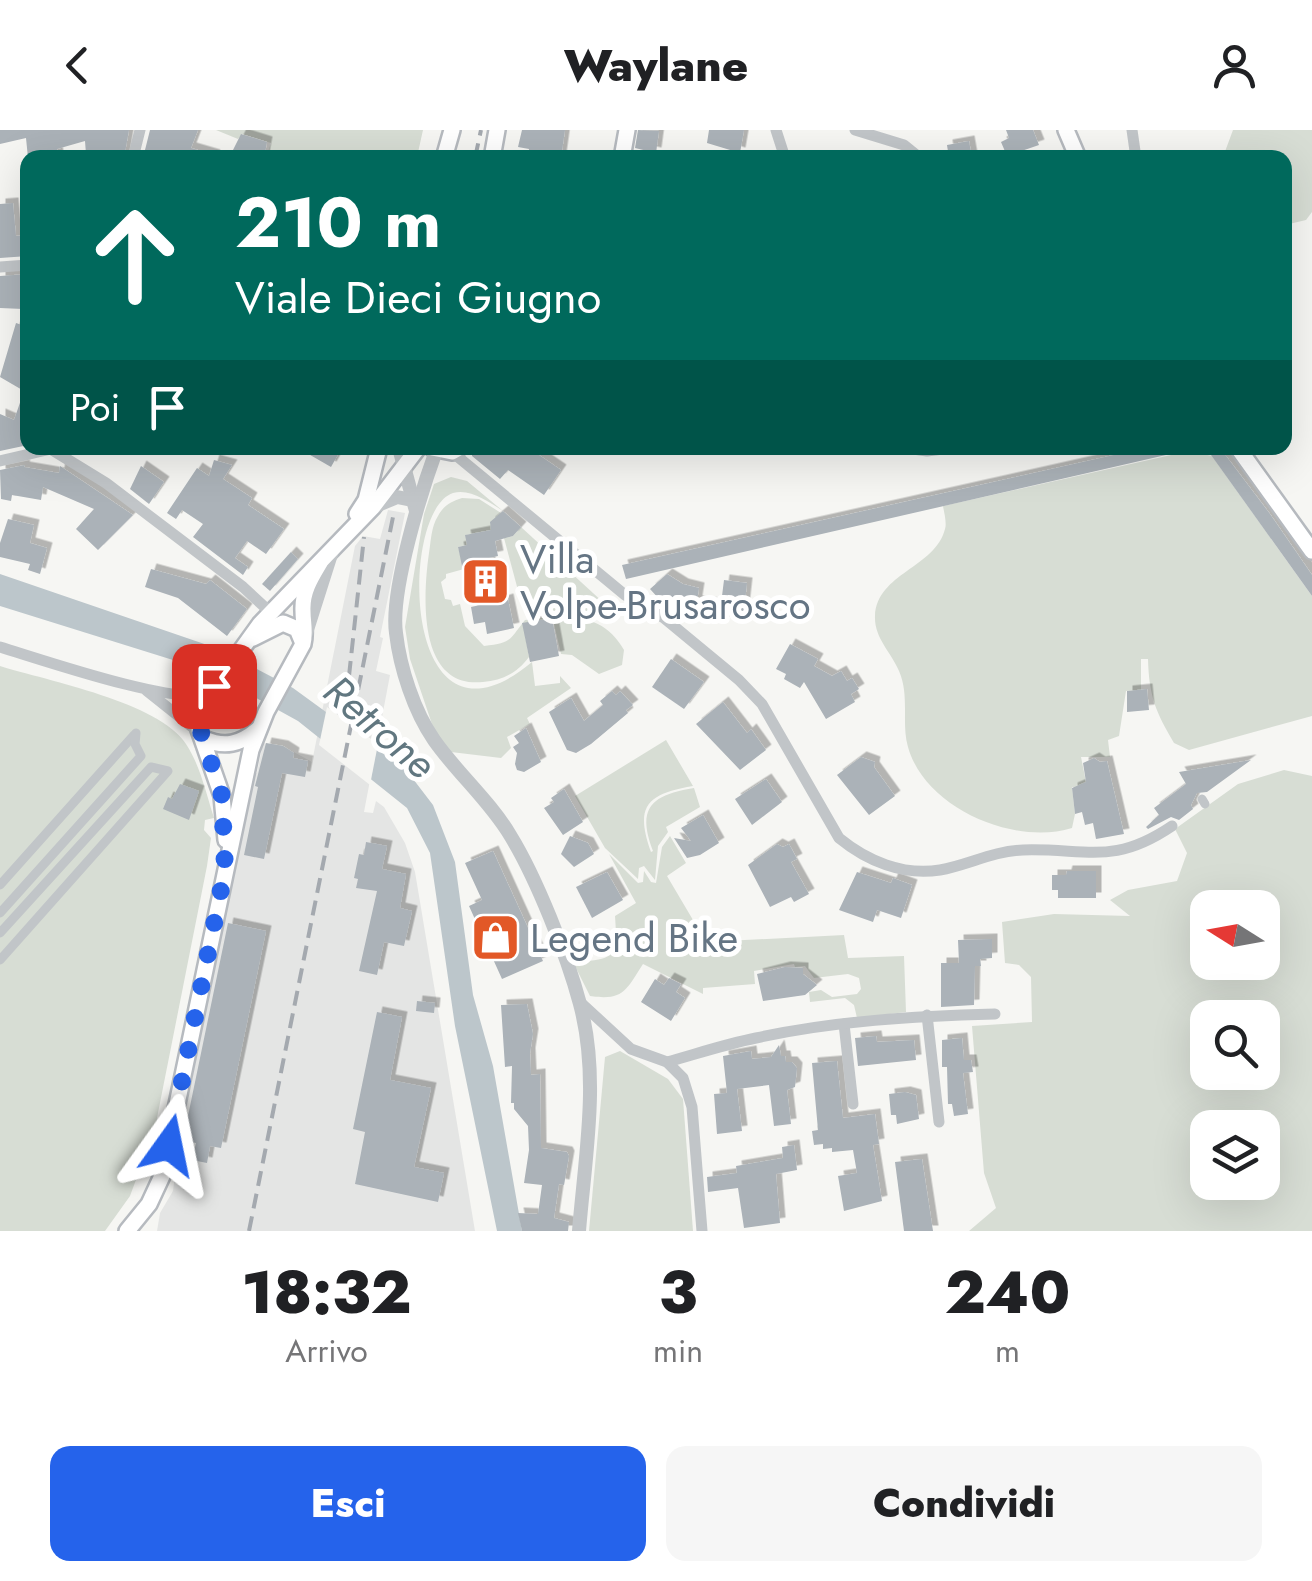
<!DOCTYPE html>
<html lang="it">
<style>
:root{--surface:#fff;--page:#f6f6f6;--text:#202124;--muted:#757577;--accent:#2563eb}
body{margin:0;font-family:Jost,sans-serif;background:var(--page);color:var(--text);height:100vh;display:flex;flex-direction:column;font-size:38px;white-space:nowrap}
*{box-sizing:border-box;margin:0}
p{font-size:32px;color:var(--muted)}
.icon{flex:none;width:55px;height:55px;fill:none;stroke:currentColor;stroke-width:2;stroke-linecap:round;stroke-linejoin:round}
.map{position:relative;height:1101px;overflow:hidden}
.details{display:flex;flex-direction:column;background:var(--surface);flex:1}
.details>*{flex:none}
.hud{position:absolute;left:20px;top:20px;width:1272px;height:305px;border-radius:20px;box-shadow:0 10px 40px #0002;background:#00695c;color:#fff;overflow:hidden}
.needle{width:65px;rotate:281deg}
.buttons{position:absolute;left:1190px;top:760px;display:grid;gap:20px}
.buttons a{display:grid;place-items:center;width:90px;height:90px;border-radius:20px;background:var(--surface);box-shadow:0 10px 40px #0002;font-size:50px}
.pin{position:absolute;display:grid;place-items:center;width:85px;height:85px;color:#fff;margin:-42px;border-radius:20px;box-shadow:0 5px 15px #0006}
.me{position:absolute;width:110px;margin:-55px;rotate:12deg;stroke-linejoin:round;filter:drop-shadow(0 0 8px #0008)}
.turn{display:flex;align-items:center;gap:35px;height:210px;padding:0 50px;font-size:45px}
.turn .icon{width:130px;height:130px;stroke-width:2.5}
.turn b{display:block;font-size:70px;line-height:85px}
.then{display:flex;align-items:center;height:95px;padding:0 50px;background:#0003;gap:20px;font-size:38px}
.eta{display:flex;justify-content:space-evenly;align-items:center;height:170px;text-align:center}
.eta b{font-size:60px;font-weight:800;line-height:70px}
.button{display:flex;gap:20px;margin-top:auto;padding:20px 50px}
.button a{flex:1;height:115px;border-radius:20px;background:var(--accent);color:#fff;font-size:40px;font-weight:800;line-height:115px;text-align:center}
.button a+a{background:var(--page);color:var(--text)}
header{display:flex;justify-content:space-between;align-items:center;height:130px;padding:0 50px;background:var(--surface);font-size:45px;font-weight:800}
.map>svg:first-child{display:block}
</style>
<header><svg class="icon" aria-label="back" viewBox="0 0 24 24"><path d="M15 5l-7 7 7 7"/></svg>Waylane<svg class="icon" aria-label="person" viewBox="0 0 24 24"><circle cx="12" cy="8" r="4"/><path d="M4 21q1-7 8-7t8 7"/></svg></header>
<div class="map">
<svg width="1312" height="1101" viewBox="0 0 1312 1101">
<defs>
<filter id="shadow"><feDropShadow dx="5.5" dy="-5.5" stdDeviation="0" flood-color="#0004"/></filter>
</defs>
<rect width="100%" height="100%" fill="#f6f6f3"/>
<!-- built -->
<path fill="#e4e5e4" d="M388,380L405,383L404,388L380,507L383,508L376,541L390,545L364,682L373,683L376,671L384,677L405,713L415,742L475,1101H157L160,1083L173,1061L179,1015L253,643H257L263,613L283,616L312,632L355,416L363,406L380,409Z"/>
<!-- green -->
<g fill="#d7ddd4" fill-rule="evenodd">
<path d="M216,0H423L417,27L283,28L268,22L271,13L242,4L238,9Z"/>
<path d="M1233,0H1312V82L1306,90L1285,95V28L1223,27Z"/>
<path d="M1198,319V323L1212,326L1312,466V586L1189,620L1174,613C1156,582 1149,567 1148,529H1141V560L1126,561L1119,606L1108,610L1110,627H1081L1086,652L1079,658L1072,657L1075,684L1072,698C1014,716 925,678 908,617C901,593 910,566 899,541C891,522 874,508 875,486C877,443 935,438 945,399C947,393 944,382 943,376Z"/>
<path d="M451,347L467,351L503,381C489,372 470,358 453,363C398,381 401,641 532,532L535,556L560,553V546L571,558L527,588L530,594L507,607L511,618L501,628L451,622L435,603L410,529L405,497L424,384L434,354Z"/>
<path d="M462,368L479,369L501,383L491,400L466,405L467,415L458,417L464,439L446,444V448L441,452L445,469L451,470L453,476L460,474L465,496L484,516C512,513 509,510 525,490L560,486L552,492L551,488L523,494L529,527C517,543 503,550 483,552C417,559 423,465 429,423C431,411 431,397 438,386C443,376 452,371 462,368Z"/>
<path d="M521,397L605,474L603,484L523,479L504,408L513,406Z"/>
<path d="M562,486C589,487 610,495 624,520L622,535L599,544L572,525L561,524L554,494Z"/>
<path d="M0,536C48,551 159,572 186,614C200,635 206,663 214,688L205,690L204,700L211,708L207,736L155,998L130,1066L105,1101H0Z"/>
<path d="M666,610L693,656C648,664 634,675 651,722L653,721C636,677 652,665 694,658L700,677L666,697L668,702L658,716L655,750L644,736L639,738L638,749L605,718L575,666Z"/>
<path d="M1284,640L1312,646V1101H969L996,1078L984,1043L972,896L1032,892L1031,847L1019,835L1005,833L1002,792L1054,784L1130,786L1110,770L1128,760L1177,751L1187,723L1175,699L1238,654ZM1208,778H1262V832H1208ZM1208,888H1262V942H1208ZM1208,998H1262V1052H1208Z"/>
<path d="M670,706L686,733L667,746L706,812L844,805L848,828L904,826L906,882L857,888L854,875L845,868L810,872L809,862L821,860L832,867L857,864L861,859L859,848L848,844L814,848L805,836L795,837L794,834L754,841L755,854L703,858V864L643,834C626,860 624,871 590,866L573,832C615,829 618,829 615,786L636,773L609,724L638,753L643,752L644,741L651,752L656,753L662,717Z"/>
<path d="M620,921L668,949L683,969L693,1101H589L605,927Z"/>
</g>
<!-- water -->
<path fill="#bcc6cb" d="M0,444L219,519L293,558L407,641L433,675L455,732L473,865L493,936L522,1101H497L455,896L430,723L407,678L298,591L205,540L0,476Z"/>
<!-- pier -->
<path fill="#f6f6f3" d="M327,577L378,614L370,655L319,615Z"/>
<!-- building -->
<g fill="#abb2b8" filter="url(#shadow)">
<path d="M0,0H129L124,28L86,24L85,11L57,19L58,28H28L26,8L0,14Z"/>
<path d="M150,0H198L191,18L215,25L214,28H143Z"/>
<path d="M522,0H565L561,28H528L529,19L518,17Z"/>
<path d="M638,0L659,1L656,23L635,18Z"/>
<path d="M709,0H744L740,23L707,13Z"/>
<path d="M1006,0H1033L1039,15L1007,26L1001,12L1009,8Z"/>
<path d="M241,4L267,12L264,28H229Z"/>
<path d="M969,11L972,28H949L947,15Z"/>
<path d="M13,73L16,106L28,105V126L0,128V74Z"/>
<path d="M28,144V170H24L23,179L0,178V146Z"/>
<path d="M16,193L28,197V315L0,321V284L14,290L24,261L0,247Z"/>
<path d="M298,318H334L340,321L331,337Z"/>
<path d="M478,318H547L536,323L561,340L544,365L508,340L500,349L472,326V320Z"/>
<path d="M1145,318H1179V322L626,449L622,435Z"/>
<path d="M1206,318H1220L1270,384L1312,445V466Z"/>
<path d="M214,330L232,335L223,349L252,368L248,375L284,399L266,424L247,411L235,428L248,437L243,445L193,407L203,394L182,380L176,389L167,383L197,338L209,346Z"/>
<path d="M25,335L24,337L59,343L60,336L133,385L98,420L76,399L94,379L43,357L41,370L12,365L11,371L1,369L0,340Z"/>
<path d="M141,336L164,352L149,374L130,359Z"/>
<path d="M503,381L521,397L513,406L495,411L498,426L489,428L498,472L508,469L514,498L487,504L485,492L474,494L471,477L480,475L471,433L462,436L458,417L467,415L465,405L491,400L490,392Z"/>
<path d="M8,389L34,395L30,413L47,418L40,444L28,440L30,434L0,427V413Z"/>
<path d="M291,422L298,429L270,461L262,454Z"/>
<path d="M151,439L206,454L210,450L247,479L227,506L178,468L145,457Z"/>
<path d="M667,444L683,454L699,458L697,471L721,474L724,450L747,453L743,489L700,482L690,475L681,482L682,487L678,488L657,473L660,470L650,459Z"/>
<path d="M552,488L559,526L530,532L522,493Z"/>
<path d="M790,514L818,529L814,536L832,546L841,541L847,551L852,548L859,559L851,564L855,572L826,589L804,552L800,558L784,549L786,544L776,539Z"/>
<path d="M671,529L704,552L684,579L652,557Z"/>
<path d="M1147,559L1149,580L1127,582V561Z"/>
<path d="M612,561L616,565L620,561L633,575L626,580L628,583L591,614L576,623L567,620L549,582L571,568L584,591L603,575L600,571Z"/>
<path d="M723,572L747,603L751,599L766,620L740,640L696,594Z"/>
<path d="M526,598L541,632L524,642L517,640L515,634L517,623L513,617L519,613L514,606Z"/>
<path d="M266,613L283,616L294,623L293,628L308,631L305,647L282,643L264,729L244,725L258,657L255,656Z"/>
<path d="M861,627L875,632L874,637L895,666L869,685L837,645Z"/>
<path d="M1094,628L1100,632L1107,631L1124,704L1096,709L1093,693L1085,695L1082,682L1075,684L1072,658L1086,652L1083,633Z"/>
<path d="M1251,630L1207,662L1197,663L1191,675L1193,679L1179,690L1171,687L1148,699L1146,697L1159,685L1154,678L1186,654L1179,642Z"/>
<path d="M766,649L782,672L752,695L735,669Z"/>
<path d="M180,654L199,661L189,690L163,679L168,667L172,669Z"/>
<path d="M564,659L583,692L563,705L544,678L554,672L551,668Z"/>
<path d="M703,685L719,713L700,725L687,728L674,708L691,711L681,698Z"/>
<path d="M570,706L588,713L594,724L574,737L561,724Z"/>
<path d="M366,712L387,716L382,739L406,744L400,778L412,781L404,816L384,812L377,845L359,841L377,761L356,758L358,749L354,748L359,724L364,725Z"/>
<path d="M777,714L783,717L789,714L797,729L791,732L809,764L794,772L791,767L770,777L748,735Z"/>
<path d="M493,721L543,831L502,849L469,776L482,770L465,733Z"/>
<path d="M1067,741H1096V768H1058V760H1052V745H1066Z"/>
<path d="M607,742L623,770L592,788L576,757Z"/>
<path d="M857,742L891,753L893,748L912,755L901,788L877,780L873,792L839,780Z"/>
<path d="M228,793L266,801L221,1018L210,1016L207,1033L192,1030L196,1013L183,1010Z"/>
<path d="M992,809V828L980,829L981,836H975L974,875L941,877V833H959L958,810Z"/>
<path d="M785,837L803,838V844L817,855L805,865L763,871L757,844Z"/>
<path d="M669,848L681,854L676,862L685,868L671,891L641,872L655,849L664,855Z"/>
<path d="M417,871L435,873L434,883L416,881Z"/>
<path d="M527,874L533,904L530,923L531,945L540,944L541,1018L567,1022L569,1026L564,1055L559,1054L554,1088L569,1092L568,1101H522L518,1083L538,1084L542,1055L524,1053L529,1020L528,996L514,979V973H511L512,936L505,937L501,875Z"/>
<path d="M377,882L402,887L390,950L431,958L414,1037L444,1043L438,1072L355,1054L365,1002L353,999Z"/>
<path d="M876,906L877,912L914,910L916,930L858,936L855,908Z"/>
<path d="M962,908L964,930H971L973,942L963,943L968,984L954,986L952,974H948L947,937H942V910Z"/>
<path d="M779,915L781,926H785L786,932H792L797,938L795,957L787,960L791,994L774,996L769,955L737,959L742,1001L717,1004L714,964L727,963L723,926L751,921L752,929L771,927Z"/>
<path d="M837,931L843,988L875,984L879,1014L873,1015L882,1071L844,1081L838,1046L857,1043L853,1020L832,1022V1018L823,1019V1014L814,1015L812,1001L818,1000L812,933Z"/>
<path d="M905,962L916,965L919,989L897,994L896,985H891L889,964Z"/>
<path d="M794,1015L797,1040L776,1044L780,1093L744,1098L738,1058L708,1062L707,1047L737,1043L736,1036L783,1028L782,1017Z"/>
<path d="M922,1029L933,1101H904L895,1032Z"/>
</g>
<g fill="none" stroke-linecap="round" stroke-linejoin="round">
<defs>
<g id="secondary">
<path d="M1066,0L1078,28"/>
<path d="M444,28L452,0"/>
<path d="M492,28L497,0"/>
<path d="M622,28L627,0"/>
<path d="M432,318L452,322L459,318"/>
<path d="M1238,318L1312,421"/>
<path d="M357,384L366,370L379,318"/>
<path d="M253,508L283,493L297,499L302,511"/>
<path d="M204,609C225,618 240,614 257,600"/>
<path d="M226,710L222,666L199,600L203,573L260,494L373,377L418,318"/>
<path d="M127,1101L149,1074L162,1046L251,620L266,582L303,514C306,502 303,493 303,481C302,462 311,448 320,433"/>
</g>
</defs>
<!-- secondary casing -->
<use href="#secondary" stroke="#b6babf" stroke-width="20"/>
<!-- pedestrian -->
<g stroke="#c1c5c8" stroke-width="9">
<path d="M1202,669L1205,674"/>
<path d="M0,755L134,605"/>
<path d="M0,783L141,626L135,614L136,603"/>
<path d="M0,803L151,637L168,641L0,830"/>
</g>
<!-- minor -->
<g stroke="#c1c5c8" stroke-width="11">
<path d="M776,0L785,28"/>
<path d="M855,0L904,15L920,28"/>
<path d="M1132,0L1136,28"/>
<path d="M133,28L140,0"/>
<path d="M0,137L28,135"/>
<path d="M49,318L106,353L243,457L270,482"/>
<path d="M906,318L927,321L951,318"/>
<path d="M452,322L625,465L664,488L739,550L762,574L839,708C867,731 903,746 940,740C968,735 993,721 1023,720C1087,718 1113,736 1172,696"/>
<path d="M0,331L51,319"/>
<path d="M0,517C40,529 174,575 207,564"/>
<path d="M147,561L201,604"/>
<path d="M580,872L631,919L667,932L683,948L692,977L702,1101"/>
<path d="M927,885L939,992"/>
<path d="M844,894L853,974"/>
<path d="M667,932C696,924 726,914 756,908C834,891 915,886 995,884"/>
</g>
<!-- tertiary -->
<g stroke="#c1c5c8" stroke-width="14">
<path d="M399,318L416,381"/>
<path d="M437,318C422,359 390,461 396,503C400,538 414,581 434,610C457,643 489,670 510,705C536,747 567,825 580,874C600,948 585,1026 579,1101"/>
<path d="M373,377L397,367L412,370"/>
<path d="M306,503L333,418"/>
</g>
<!-- secondary -->
<use href="#secondary" stroke="#fff" stroke-width="15"/>
<!-- rail -->
<g stroke="#a4a9af" stroke-width="4" stroke-dasharray="15 8" stroke-linecap="butt">
<path d="M475,28L481,0"/>
<path d="M349,546L364,407"/>
<path d="M249,1101L394,382"/>
</g>
</g>
<g fill="none" stroke-linecap="round" stroke-linejoin="round">
<!-- route -->
<path stroke="#2563eb" stroke-width="18" stroke-dasharray="0 32.4" d="M169,1015L225,740L222,666L199,596L202,573L214,556"/>
</g>
<!-- icons -->
<defs>
<symbol id="building-square" viewBox="-11 -11 22 22"><rect x="-9" y="-9" width="18" height="18" rx="4" fill="#e25827" stroke="#fff"/><path d="M-4-6H4V6H1V3H-1V6H-4ZM-2.5-4.3h1.7v1.8h-1.7ZM.8-4.3h1.7v1.8H.8ZM-2.5-1h1.7V.8h-1.7ZM.8-1h1.7V.8H.8Z" fill="#fff"/></symbol>
<symbol id="shop-square" viewBox="-11 -11 22 22"><rect x="-9" y="-9" width="18" height="18" rx="4" fill="#e25827" stroke="#fff"/><path d="M-5-2.5h2.3a2.7 3.5 0 0 1 5.4 0H5L5.5 6h-11ZM-1.5-2.5h3a1.5 2.3 0 0 0-3 0Z" fill="#fff"/></symbol>
</defs>
<g fill-rule="evenodd">
<use href="#building-square" x="458" y="424" width="55" height="55"/>
<use href="#shop-square" x="468" y="780" width="55" height="55"/>
</g>
<g text-anchor="middle" dominant-baseline="central" stroke-width="10" stroke-linejoin="round" paint-order="stroke">
<!-- poi labels -->
<g font-size="40" fill="#657584" stroke="#fff" text-anchor="start">
<text x="520" y="429">Villa<tspan x="520" dy="46">Volpe-Brusarosco</tspan></text>
<text x="530" y="808">Legend Bike</text>
</g>
<!-- water labels -->
<g font-size="42" font-style="italic" fill="#617780" stroke="#fff">
<text transform="translate(380 597) rotate(41)">Retrone</text>
</g>
</g>
</svg>
<div class="buttons">
<a><svg class="needle" viewBox="-14 -14 28 28"><path d="M0-13l5 13h-10z" fill="#e53935"/><path d="M0 13l5-13h-10z" fill="#757577"/></svg></a>
<a><svg class="icon" aria-label="search" viewBox="0 0 24 24"><circle cx="10" cy="10" r="6"/><path d="M15 15l6 6"/></svg></a>
<a><svg class="icon" aria-label="layers" viewBox="0 0 24 24"><path d="M12 4l9 5-9 5-9-5zM3 14l9 5 9-5"/></svg></a>
</div>
<div class="pin" style="left:214px;top:556px;background:#d93025"><svg class="icon" aria-label="arrive" viewBox="0 0 24 24"><path d="M6 21V4h12l-3 4 3 4H6"/></svg></div>
<svg class="me" style="left:169px;top:1015px" viewBox="-20 -20 40 40"><path d="M0-17L14 15 0 8-14 15z" fill="#2563eb" stroke="#fff" stroke-width="4"/></svg>
<div class="hud">
<div class="turn"><svg class="icon" aria-label="ahead" viewBox="0 0 24 24"><path d="M12 20V5M6 11l6-6 6 6"/></svg><div><b>210 m</b>Viale Dieci Giugno</div></div>
<div class="then">Poi<svg class="icon" aria-label="arrive" viewBox="0 0 24 24"><path d="M6 21V4h12l-3 4 3 4H6"/></svg></div>
</div>
</div>
<section class="details">
<div class="eta">
<div><b>18:32</b><p>Arrivo</p></div>
<div><b>3</b><p>min</p></div>
<div><b>240</b><p>m</p></div>
</div>
<div class="button"><a>Esci</a><a>Condividi</a></div>
</section>
